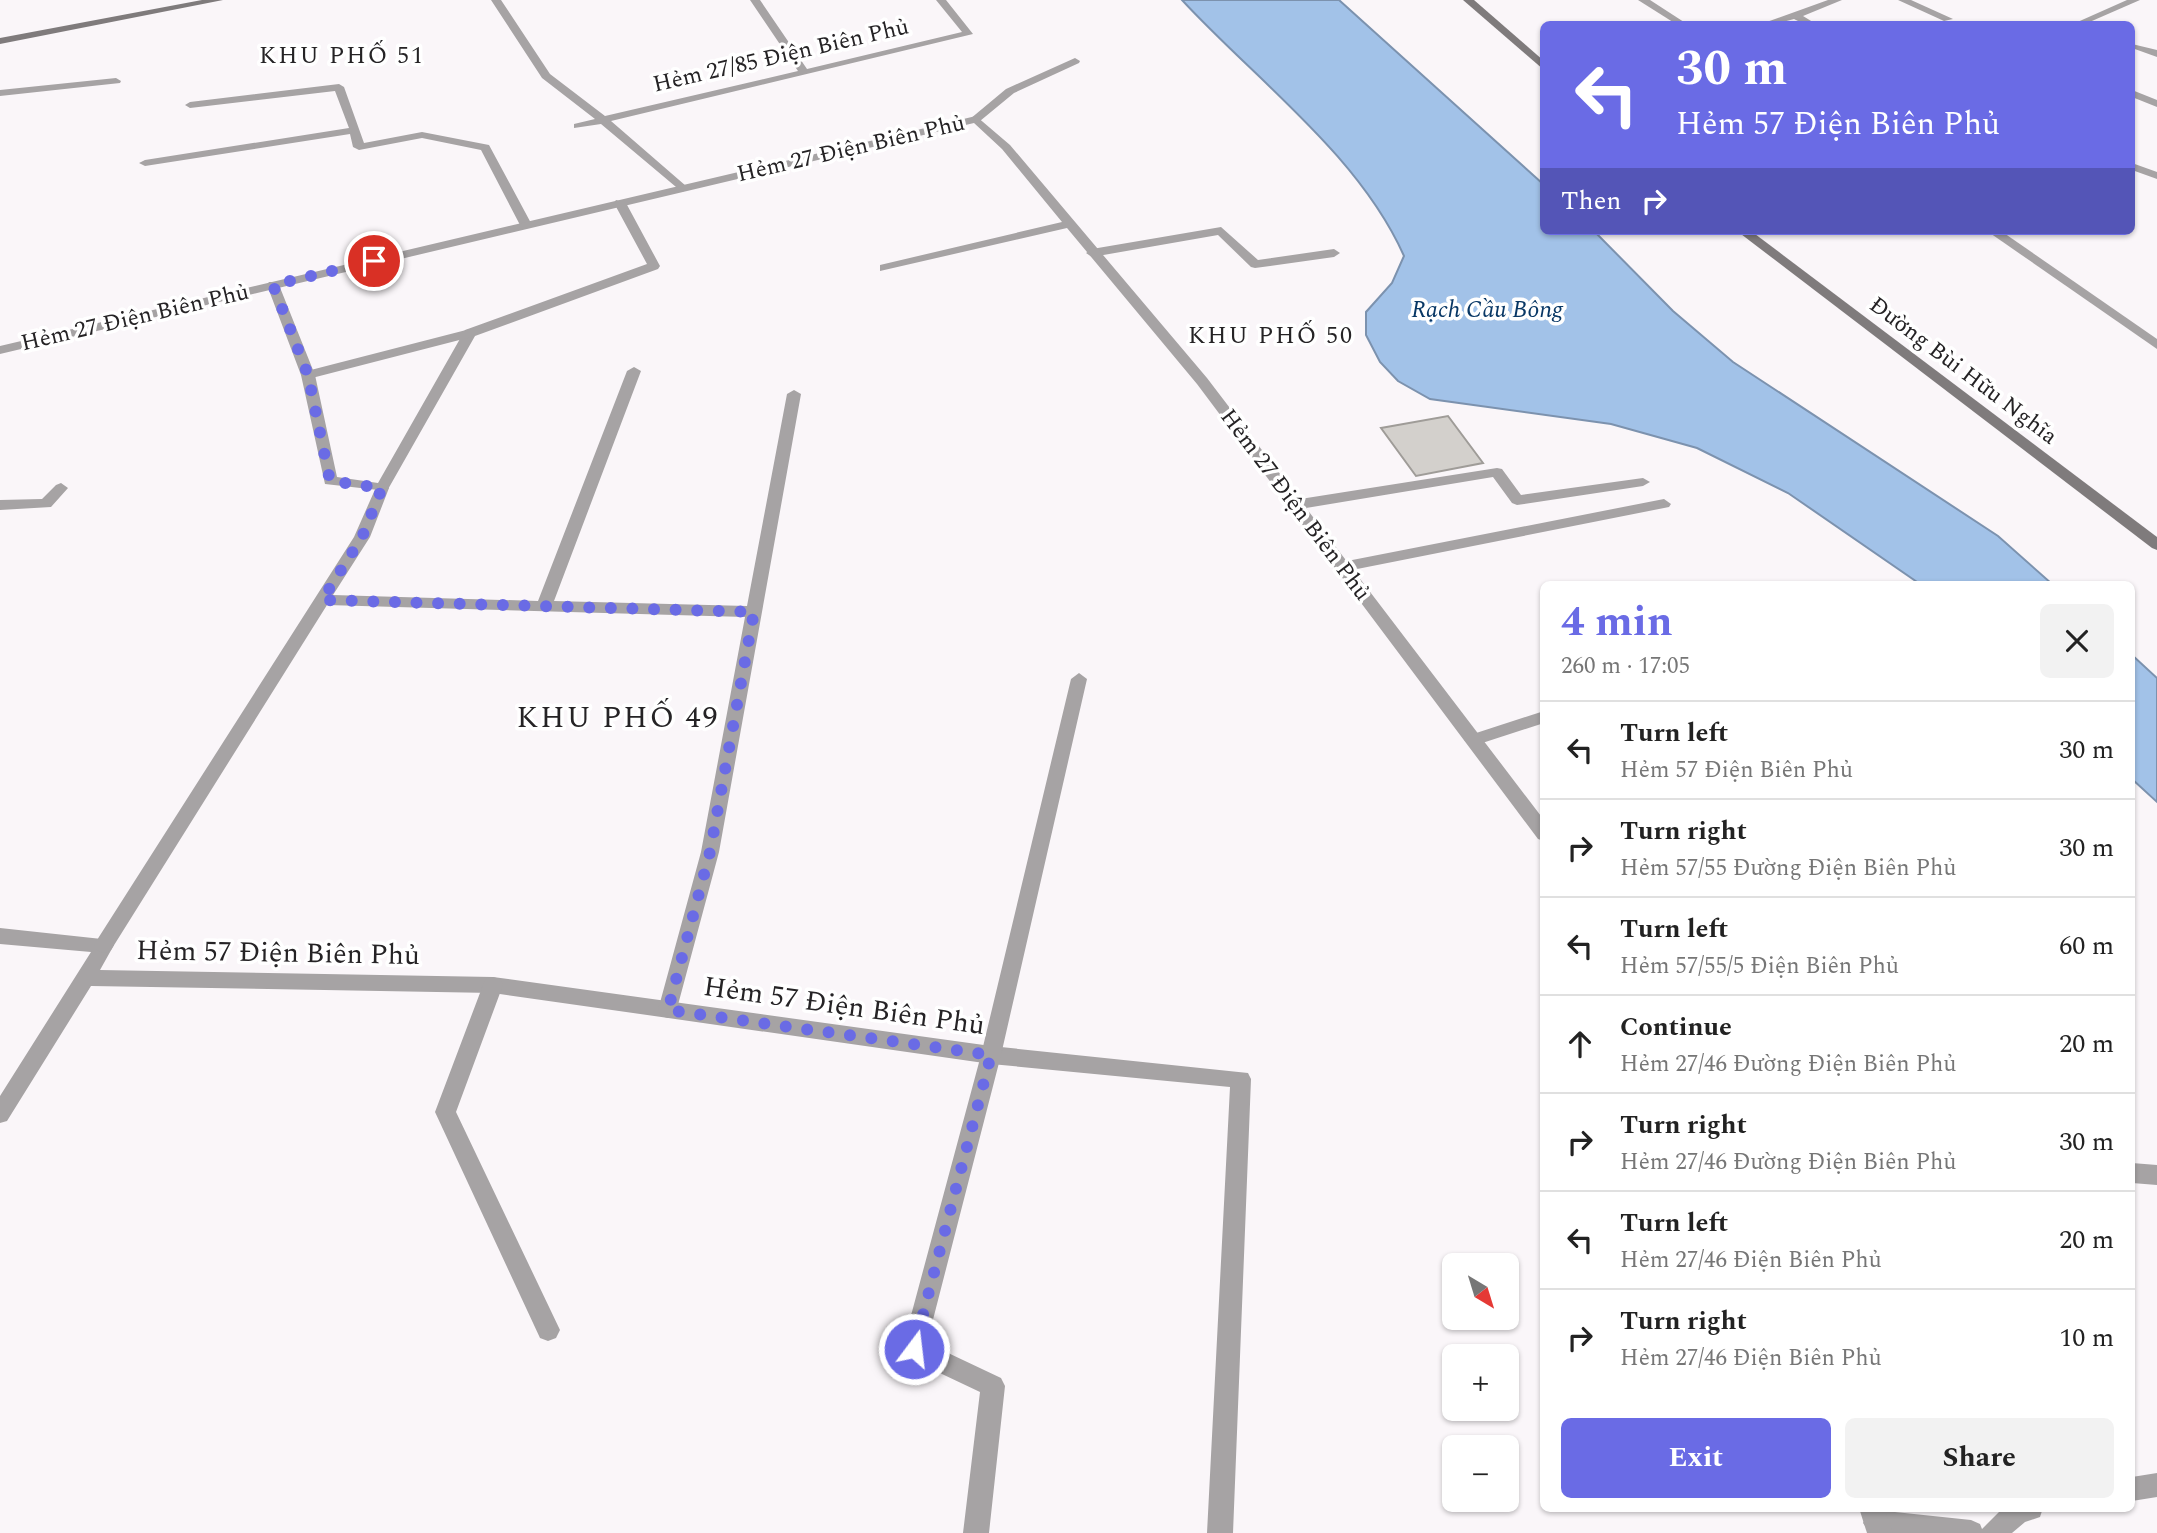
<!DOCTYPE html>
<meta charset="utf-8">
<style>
:root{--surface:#fff;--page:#f2f2f2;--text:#222;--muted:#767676;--line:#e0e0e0;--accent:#6a6be5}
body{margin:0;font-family:Spectral,serif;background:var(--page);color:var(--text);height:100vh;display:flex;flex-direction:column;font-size:26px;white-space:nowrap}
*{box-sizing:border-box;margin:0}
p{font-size:23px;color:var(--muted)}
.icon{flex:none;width:38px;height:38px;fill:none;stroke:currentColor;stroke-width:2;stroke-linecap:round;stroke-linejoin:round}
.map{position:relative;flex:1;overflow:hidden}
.drawer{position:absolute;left:1540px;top:581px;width:595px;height:931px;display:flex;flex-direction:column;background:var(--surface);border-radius:10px;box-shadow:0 2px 5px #0004}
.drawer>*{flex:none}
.guide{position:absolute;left:1540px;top:21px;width:595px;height:214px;border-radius:10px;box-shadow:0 2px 5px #0004;background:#6a6be5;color:#fff;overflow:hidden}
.needle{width:46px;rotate:142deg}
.buttons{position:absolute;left:1442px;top:1253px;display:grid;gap:14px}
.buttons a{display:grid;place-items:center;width:77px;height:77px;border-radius:10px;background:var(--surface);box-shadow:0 2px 5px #0004;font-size:35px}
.pin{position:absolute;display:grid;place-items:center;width:60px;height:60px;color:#fff;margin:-30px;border:4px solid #fff;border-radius:50%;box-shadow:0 2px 7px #0007}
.me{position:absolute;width:77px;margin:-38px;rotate:15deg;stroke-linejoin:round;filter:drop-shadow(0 0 5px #0008)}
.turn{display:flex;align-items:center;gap:24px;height:147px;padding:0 21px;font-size:32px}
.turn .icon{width:91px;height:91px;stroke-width:2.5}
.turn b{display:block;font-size:49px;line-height:60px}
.then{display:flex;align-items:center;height:66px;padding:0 21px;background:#0003;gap:14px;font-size:26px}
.round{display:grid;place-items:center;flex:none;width:74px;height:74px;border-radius:10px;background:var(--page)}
.summary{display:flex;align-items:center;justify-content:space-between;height:119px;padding:0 21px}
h1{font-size:42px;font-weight:700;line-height:52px;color:var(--accent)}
.cta{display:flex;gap:14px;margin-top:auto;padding:14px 21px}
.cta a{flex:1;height:80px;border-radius:10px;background:var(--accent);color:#fff;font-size:28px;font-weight:700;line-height:80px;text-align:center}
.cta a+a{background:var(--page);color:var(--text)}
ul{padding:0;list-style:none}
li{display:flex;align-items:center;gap:21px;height:98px;padding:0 21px;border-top:2px solid var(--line)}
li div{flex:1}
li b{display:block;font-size:26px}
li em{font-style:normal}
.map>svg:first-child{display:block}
</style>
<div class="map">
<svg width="2157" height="1533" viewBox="0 0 2157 1533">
<rect width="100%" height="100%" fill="#faf6f9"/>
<!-- water -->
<g fill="#a2c2e8" stroke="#7c92ae" stroke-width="2">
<path d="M1182,0H1339L1543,184L1544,231H1594L1673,311L1733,362L1998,536L2052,584H1920L1788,493L1697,448L1611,424L1430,399L1398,381L1380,362L1366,335V312L1392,283L1404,256C1359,155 1256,80 1182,0Z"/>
<path d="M2132,655L2157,678V802L2132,779Z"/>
</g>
<!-- building -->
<path fill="#d3d0cc" stroke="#9f9c98" stroke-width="2" d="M1448,416L1483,463L1416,476L1381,428Z"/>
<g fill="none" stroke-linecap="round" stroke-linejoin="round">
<!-- lane -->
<g fill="#a6a3a4" fill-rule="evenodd">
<path d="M491,0H501L550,74L605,116L798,71L750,0H760L807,69L962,32L936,0H946L973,34L611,121L686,186V190L682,192L601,124L574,128V124L595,119L542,78Z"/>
<path d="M1828,0H1842L1803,16L1816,24H1804L1794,19L1775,24H1761Z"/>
<path d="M1898,0H1911L1953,19L1944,21Z"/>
<path d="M2127,0H2140L2085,24H2073Z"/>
<path d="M2132,44L2157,50V57L2132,48Z"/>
<path d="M1075,58L1080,61L1079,63L1014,93L980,121L970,119L1006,89Z"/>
<path d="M116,78L121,81L120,83L0,96V90Z"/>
<path d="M339,84L344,87L364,143L422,132L489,145L532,225L530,228L520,225L481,150L422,138L359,150L353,147L350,134L145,166L139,163L145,160L349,128L335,91L190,108L185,105L190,102Z"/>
<path d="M2132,90L2157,100V107L2132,97Z"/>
<path d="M616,200L626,203L660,266L658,269L475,336L387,491L325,484L301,375L267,285L269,282H277L279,285L315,375L337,477L378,483L465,330L647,264L614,203Z"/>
<path d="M1221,227L1258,260L1334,249L1340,253L1334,257L1255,268L1251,267L1218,235L1092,257L1086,253L1092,249Z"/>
<path d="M1497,468L1502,469L1521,495L1643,478L1650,482L1643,486L1517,505L1512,503L1493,477L1294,510L1287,505L1294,500Z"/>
<path d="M61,483L68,488L51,507L0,510V500L42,499L56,485Z"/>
<path d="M1664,499L1671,504L1669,507L1342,572L1334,567L1342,562Z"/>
<path d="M1544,711V723L1473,746L1464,740L1467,736Z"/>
<path d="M0,928L111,940L114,945L100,970L493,977L991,1046L1248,1073L1251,1079L1233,1533H1207L1230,1087L991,1064L493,993L91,986L7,1121L0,1123V1096L91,952L0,944Z"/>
<path d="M2132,1163L2157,1165V1185L2132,1183Z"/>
<path d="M2157,1473V1497L2132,1501V1477Z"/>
<path d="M2003,1508H2043L2040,1517L2025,1522L2012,1533H1870L1863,1523L1867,1514L1876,1510L1971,1520L1980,1524L1982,1529Z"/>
</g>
<!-- street -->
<g fill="#a6a3a4" fill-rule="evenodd">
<path d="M1638,0H1650L1687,24H1676Z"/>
<path d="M976,116L1010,145L1207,378L1544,820V841L1538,839L1197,384L1067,228L880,271V265L1062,222L1002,149L974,123L0,354V346Z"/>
<path d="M2132,163L2157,172V179L2132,170Z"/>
<path d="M1987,231H2001L2157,339V349Z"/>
<path d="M470,329L475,330V336L308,379L301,375L303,372Z"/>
<path d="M634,367L641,371L554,601L747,606L787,394L794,390L801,394L719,852L675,1016L668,1018L661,1016L658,1010L701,852L745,617L327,605L111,950L104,953L97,950L94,945L97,940L354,537L377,485H387L389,488L370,537L333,595L538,601L627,371Z"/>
<path d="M1079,673L1087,679L1001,1055L927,1343L1001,1378L1005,1386L989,1533H963L980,1392L906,1357L902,1349L981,1055L1071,679Z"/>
<path d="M493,977L500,979L503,985L456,1112L560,1330L556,1338L548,1341L540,1338L435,1112L483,985L486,979Z"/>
<path d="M1859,1508H1884L1893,1533H1867Z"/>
</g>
<!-- secondary -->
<g fill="#7f7b7c" fill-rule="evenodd">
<path d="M202,0H223L0,44V38Z"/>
<path d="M1463,0H1474L1544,61V70Z"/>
<path d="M1737,231H1751L2157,537V550L2152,548Z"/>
</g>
</g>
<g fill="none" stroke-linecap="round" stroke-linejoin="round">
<!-- route -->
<path stroke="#6a6be5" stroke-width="12" stroke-dasharray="0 21.6" d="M374,261L273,285L308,375L330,481L382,488L362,537L322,600L754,612L710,852L668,1010L991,1055L914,1349"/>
</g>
<g text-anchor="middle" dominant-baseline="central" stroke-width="7" stroke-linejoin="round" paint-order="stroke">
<!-- far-street labels -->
<g font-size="23" fill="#252325" stroke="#fff">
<text transform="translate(781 56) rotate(-13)">Hẻm 27/85 Điện Biên Phủ</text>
<text transform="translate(851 149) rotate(-13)">Hẻm 27 Điện Biên Phủ</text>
<text transform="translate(135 318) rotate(-13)">Hẻm 27 Điện Biên Phủ</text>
<text transform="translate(1963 371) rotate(37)">Đường Bùi Hữu Nghĩa</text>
<text transform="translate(1295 505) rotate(53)">Hẻm 27 Điện Biên Phủ</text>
</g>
<!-- far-neighbourhood labels -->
<g font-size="24" letter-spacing="2" fill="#252325" stroke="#fff">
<text x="342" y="56">KHU PHỐ 51</text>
<text x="1271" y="336">KHU PHỐ 50</text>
</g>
<!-- far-water labels -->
<g font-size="24" font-style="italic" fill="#083765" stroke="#fff">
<text x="1487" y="310">Rạch Cầu Bông</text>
</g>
<!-- street labels -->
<g font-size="28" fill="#252325" stroke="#fff">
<text transform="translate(278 953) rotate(1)">Hẻm 57 Điện Biên Phủ</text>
<text transform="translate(844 1006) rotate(8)">Hẻm 57 Điện Biên Phủ</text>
</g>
<!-- neighbourhood labels -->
<g font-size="30" letter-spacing="2" fill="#252325" stroke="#fff">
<text x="618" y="718">KHU PHỐ 49</text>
</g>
</g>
</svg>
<div class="buttons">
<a><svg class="needle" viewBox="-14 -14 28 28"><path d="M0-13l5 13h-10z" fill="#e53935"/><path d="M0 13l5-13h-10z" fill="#767676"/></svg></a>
<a>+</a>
<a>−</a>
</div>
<div class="pin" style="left:374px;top:261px;background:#d93025"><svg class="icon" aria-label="arrive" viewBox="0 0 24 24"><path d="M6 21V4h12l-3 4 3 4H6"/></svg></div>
<svg class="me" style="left:914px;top:1349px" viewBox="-20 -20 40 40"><circle r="17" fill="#6a6be5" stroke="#fff" stroke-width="3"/><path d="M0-11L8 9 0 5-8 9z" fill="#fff"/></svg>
<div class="guide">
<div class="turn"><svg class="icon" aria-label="left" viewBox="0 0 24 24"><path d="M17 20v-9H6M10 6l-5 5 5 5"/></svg><div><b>30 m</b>Hẻm 57 Điện Biên Phủ</div></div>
<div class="then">Then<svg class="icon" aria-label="right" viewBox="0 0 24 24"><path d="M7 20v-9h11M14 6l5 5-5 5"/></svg></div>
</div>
<section class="drawer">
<div class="summary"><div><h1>4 min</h1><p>260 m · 17:05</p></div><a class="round"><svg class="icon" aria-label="close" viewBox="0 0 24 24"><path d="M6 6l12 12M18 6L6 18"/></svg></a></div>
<ul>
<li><svg class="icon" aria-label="left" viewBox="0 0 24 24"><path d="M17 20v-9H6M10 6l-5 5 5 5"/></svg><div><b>Turn left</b><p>Hẻm 57 Điện Biên Phủ</p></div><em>30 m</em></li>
<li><svg class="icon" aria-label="right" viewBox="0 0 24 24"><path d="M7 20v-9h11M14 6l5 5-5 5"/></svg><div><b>Turn right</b><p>Hẻm 57/55 Đường Điện Biên Phủ</p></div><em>30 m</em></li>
<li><svg class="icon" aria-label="left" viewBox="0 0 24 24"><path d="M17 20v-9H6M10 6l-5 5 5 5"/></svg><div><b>Turn left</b><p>Hẻm 57/55/5 Điện Biên Phủ</p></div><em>60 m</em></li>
<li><svg class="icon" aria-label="ahead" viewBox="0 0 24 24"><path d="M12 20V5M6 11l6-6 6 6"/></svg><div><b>Continue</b><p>Hẻm 27/46 Đường Điện Biên Phủ</p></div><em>20 m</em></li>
<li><svg class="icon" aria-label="right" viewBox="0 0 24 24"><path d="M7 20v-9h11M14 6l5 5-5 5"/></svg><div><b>Turn right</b><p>Hẻm 27/46 Đường Điện Biên Phủ</p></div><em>30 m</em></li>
<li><svg class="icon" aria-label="left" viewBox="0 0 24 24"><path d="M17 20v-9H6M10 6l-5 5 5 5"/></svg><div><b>Turn left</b><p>Hẻm 27/46 Điện Biên Phủ</p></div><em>20 m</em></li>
<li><svg class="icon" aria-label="right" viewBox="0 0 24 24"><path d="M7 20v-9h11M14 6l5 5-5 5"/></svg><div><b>Turn right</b><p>Hẻm 27/46 Điện Biên Phủ</p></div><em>10 m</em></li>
</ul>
<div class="cta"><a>Exit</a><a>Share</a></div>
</section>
</div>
